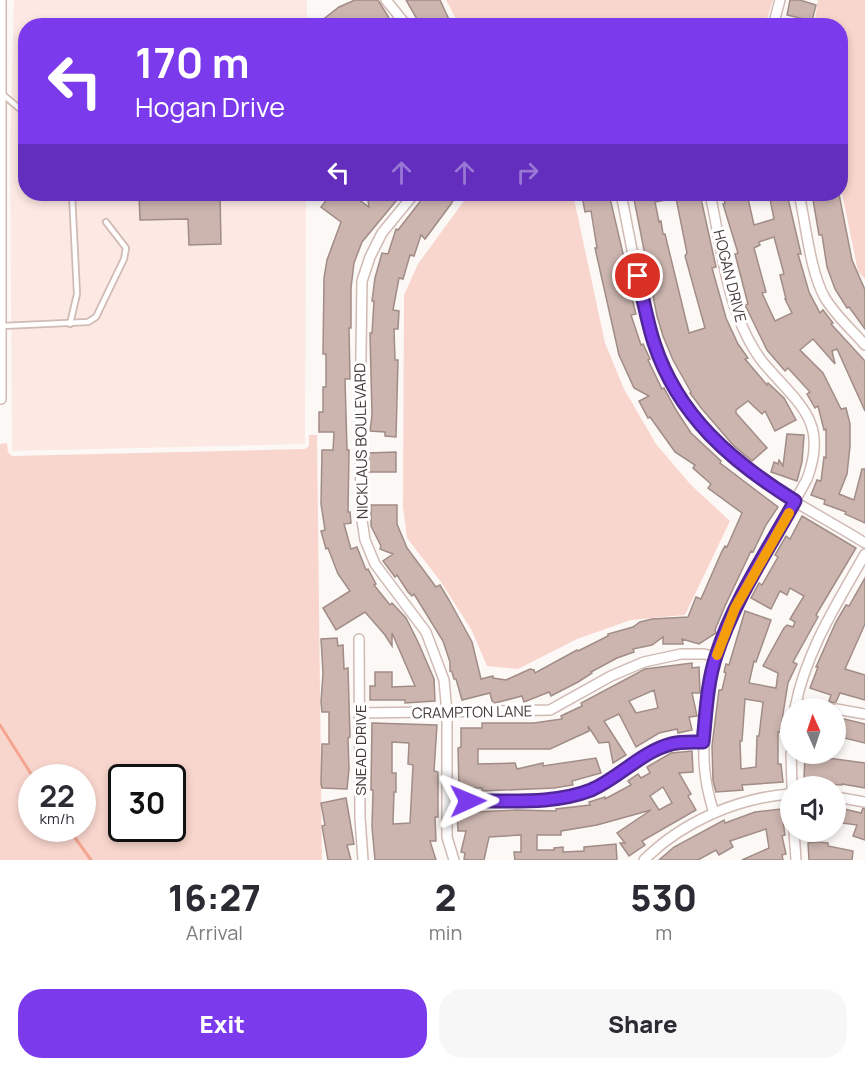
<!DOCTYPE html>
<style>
:root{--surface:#fff;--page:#f7f7f7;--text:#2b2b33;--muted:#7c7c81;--accent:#7c3aed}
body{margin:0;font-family:Manrope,sans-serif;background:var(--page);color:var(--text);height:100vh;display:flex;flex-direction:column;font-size:22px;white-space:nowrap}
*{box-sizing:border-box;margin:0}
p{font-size:20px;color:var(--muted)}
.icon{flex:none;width:33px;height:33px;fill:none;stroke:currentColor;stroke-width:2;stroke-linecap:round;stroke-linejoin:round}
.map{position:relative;height:860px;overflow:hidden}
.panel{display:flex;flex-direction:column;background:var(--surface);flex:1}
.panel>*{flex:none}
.guide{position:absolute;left:18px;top:18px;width:830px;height:183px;border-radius:24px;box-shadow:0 3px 9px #0003;background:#7c3aed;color:#fff;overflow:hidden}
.needle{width:39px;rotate:357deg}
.tools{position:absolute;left:780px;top:698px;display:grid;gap:12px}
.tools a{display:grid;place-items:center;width:66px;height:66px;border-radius:50%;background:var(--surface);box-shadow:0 3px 9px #0003;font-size:30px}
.speed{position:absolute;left:18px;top:764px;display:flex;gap:12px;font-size:30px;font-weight:700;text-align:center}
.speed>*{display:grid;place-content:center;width:78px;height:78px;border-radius:50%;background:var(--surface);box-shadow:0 3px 9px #0003;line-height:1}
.speed small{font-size:15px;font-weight:400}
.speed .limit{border:3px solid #111;border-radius:9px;background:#fff;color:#111}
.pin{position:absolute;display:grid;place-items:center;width:51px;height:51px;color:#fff;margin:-26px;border:3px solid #fff;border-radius:50%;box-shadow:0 2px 6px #0007}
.me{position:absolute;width:66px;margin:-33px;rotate:89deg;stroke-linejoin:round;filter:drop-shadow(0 0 4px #0008)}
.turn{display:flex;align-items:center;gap:21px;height:126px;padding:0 18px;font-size:27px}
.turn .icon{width:78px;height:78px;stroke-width:2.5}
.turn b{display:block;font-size:42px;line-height:51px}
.lanes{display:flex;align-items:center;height:57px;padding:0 18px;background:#0003;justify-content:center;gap:30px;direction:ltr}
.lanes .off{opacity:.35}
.eta{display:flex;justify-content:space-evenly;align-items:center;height:102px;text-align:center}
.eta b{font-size:36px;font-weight:800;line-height:42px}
.action{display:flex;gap:12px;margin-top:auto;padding:12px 18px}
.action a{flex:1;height:69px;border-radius:24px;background:var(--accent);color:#fff;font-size:24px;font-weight:800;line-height:69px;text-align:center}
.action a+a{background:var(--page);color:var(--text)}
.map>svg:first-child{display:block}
</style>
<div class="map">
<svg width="865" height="860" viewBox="0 0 865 860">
<rect width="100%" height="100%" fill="#fcf8f6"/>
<!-- built -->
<path fill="#fde9e4" d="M14,0H307V25L26,26V194H306L305,444L12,451L10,147Z"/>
<!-- green -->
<g fill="#f9d6cd" fill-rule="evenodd">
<path d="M446,0H773L765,25L460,26Z"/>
<path d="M818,0H865V279L858,271L840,184V26L814,25Z"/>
<path d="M469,194H573L605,343L624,389L656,444L691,485L730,521L685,615L631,620L577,639L518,669L487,666L472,631L441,582L407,538L403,507L404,295L418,264Z"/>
<path d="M309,435H317L322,860H0V444L7,443L8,452L12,456L305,449L309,446ZM32,777H82V828H32ZM122,777H172V828H122Z"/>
</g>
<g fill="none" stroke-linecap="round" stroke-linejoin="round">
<!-- stream -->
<g stroke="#f4a590" stroke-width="3">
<path d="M0,725L33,777"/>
<path d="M68,828L91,860"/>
</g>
</g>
<!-- building -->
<g fill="#ccb5af" stroke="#a18c86" stroke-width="1.5" fill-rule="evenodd">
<path d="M355,0H378L394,26H331L325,18L339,7Z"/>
<path d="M406,0H440L452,26H421Z"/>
<path d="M790,0H800L816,5L812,21L787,15Z"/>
<path d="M139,194H220L221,244L189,245L188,219L140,220Z"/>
<path d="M331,194H351L369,207L367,194H398L393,198L396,201L362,242L354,263L351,288V328H349L350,379H345L347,450H349L348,512H350L351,523L344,524L351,549L357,547L366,570L368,569L376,584L374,585L390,605L392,603L406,618L418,642L434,679L435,701L405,703V700H370V686H375V672H392V687L415,686L392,633V646L385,635L365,612L336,630L323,608L350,591L338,574L328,548L326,549L321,531L325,530L321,504L322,450H333L334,432H319V412H323V387H326V354H323L324,278L327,260L341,222L321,207Z"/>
<path d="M426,194H457L451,204L425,239L421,235L414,256L410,255L403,279L399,278L393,310L399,311L398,329H394L395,360H398L396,437L385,436V432L370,431L372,415L370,333H372L374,301H372L375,278L382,253L388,254L396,229L398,230Z"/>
<path d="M595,194H609L625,262L622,263L629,295H631L636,314L631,315L641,345L643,344L650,359L648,360L662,389L664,388L676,410L691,433L721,461L720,463L778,507L766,525L753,552L751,551L725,606L715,630L716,633L699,644L682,639L683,644H663V637L652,645L633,649L634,652L617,658L591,672L592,673L578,682L551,696L549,692L524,702L522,696L495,703L492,701L490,693L462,700L456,679H454L452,672L450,671V662L443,641L414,594L412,596L408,592L397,575L395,577L383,561L393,554L380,549L381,546L371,526V505H397V524L407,548L436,587L440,585L449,600L472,642L481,679L493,676V678L506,680L530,669L534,670L535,673L577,650L578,651L608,636V634L633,627L640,622L652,619L688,617L696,597L701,599L722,551L725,546L727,547L742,513L708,488L711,484L693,468L695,465L675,452L650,417L648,418L639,401L649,396L634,388L619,355L595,248H597L591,211L585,212L582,196Z"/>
<path d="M633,194H700L716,267L712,268L726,318L738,344L748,358L745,359L767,385L768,383L784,398L796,420L775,431L765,411L762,414L748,401L736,410V413L767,448L752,461L733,445L702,409L690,393L691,392L673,360L663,336L657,316ZM676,198L687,253L685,256L705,328L689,333L665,234H663L661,221L659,222L655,202Z"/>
<path d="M723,194H747L754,225L774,219L769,194H787L801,254H798L809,292L820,313L823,310L833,323L831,324L865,361V411L837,349L832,351L835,364L813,339L800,350L823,373L841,409L846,408L850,424V446L847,474L839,494L854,500L862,469H865V523L845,514L846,512L824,504L825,500L811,495L817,480L821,481L824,457L826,458V429L824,430L818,406L815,408L807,394L810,392L788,368L785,371L767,350L745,305L748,304L735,254L738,253L723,204H725ZM774,237L784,274L780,275L786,299H785L792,313L775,321L762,293L766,292L754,248L760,245L759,242Z"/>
<path d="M812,194H839L852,260L865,290V329L849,307L847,308L835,289L827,267L822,235H819Z"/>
<path d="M787,434L804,435L802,462L797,481L771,472L774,462L778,464L779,460L783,466Z"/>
<path d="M396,452V472H368V453Z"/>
<path d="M802,516L856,548L816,615L818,617L793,662L797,664L788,683L780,732H778V764H781L783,782L742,785L743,790L716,792L713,781L712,746L719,690H722L726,673L724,672L726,664L729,665L745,611L771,620L756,662L754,661L749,683L776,688L778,673L763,666L784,628L787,625L793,627L795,622L790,619L804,596L790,588L787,595L780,591L771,609L751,598L759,583L762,585L778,557L775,555L786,536L790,539ZM745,699L763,702L759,736H757L756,767L741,769L740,741H742Z"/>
<path d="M865,578V624L845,669L865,675V700L840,693L836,702L833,703L829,701L831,695L810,688L818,667H816L836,622L846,605L849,606Z"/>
<path d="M337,638L338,646L343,645L344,669L348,668L350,737L348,738L349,769L347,789L322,788L321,784L322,744H329V712H322L321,702L323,673L321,639Z"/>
<path d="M692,663V668L699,667L700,693H692L697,716L689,717L692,730L678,733L677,729L659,733L636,747L619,714L604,721L626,755L613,763L609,742L599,743L588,726L589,731L550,749H478V764L515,763L517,769L543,763V766L596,758L601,773L572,781L573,785L554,788L482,791V788H459L458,748L461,747V728H482V723H534L562,719L561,716L582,706L581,703L645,669ZM654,690L658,708L636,713L629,701Z"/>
<path d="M836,717L865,724V743L836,736Z"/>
<path d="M372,723L437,725L434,771L438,772V817H435L436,841H430L436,860H375L372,827L373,790H371ZM392,742L409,743L408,764L413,765L410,823L393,824L394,792H396V773H392Z"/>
<path d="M692,751L693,772L679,773L691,794L688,796L696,810L642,841L645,845L629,856L620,843H625L617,833L651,810L597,825L561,831V835H537V850H554V848L563,847V852L584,851V847L616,844L617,860H515L514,852H521V835L489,837L484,860H467L464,859L465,853L461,852L466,831H458L457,813L516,810L556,811V809L590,805L589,802L605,797V799L631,785L628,781L638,774L641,778L650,773L647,767L671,753ZM663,787L672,803L659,810L650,796Z"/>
<path d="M805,755L865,763V788L842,784V785L826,784V779H804Z"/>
<path d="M346,798L354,844L347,845L351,860H328L322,826L325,825L321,803Z"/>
<path d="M836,807L861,813L863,808L865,809V840L853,836L857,825L836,822Z"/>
<path d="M781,809L785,835L782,836L786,854L782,855L783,860H742L769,848L766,829L730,841L733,847L719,855L716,850L698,860H659L674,847L724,820L725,823L755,812Z"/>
<path d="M817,842L828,843V846L853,851L852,860H809L808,843Z"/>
</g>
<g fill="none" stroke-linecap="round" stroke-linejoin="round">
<defs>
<g id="service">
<path d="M1,93L26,114"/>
<path d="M70,324L77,294L72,194"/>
<path d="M2,326L88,322L96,317L124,259L126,248L106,222"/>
</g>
<g id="minor">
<path d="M386,0L407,26"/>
<path d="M773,26L780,0"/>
<path d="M414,194L382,233L370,257L362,281L360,425L361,514L365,540L375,564L426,632L444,680L447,713V837L454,860"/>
<path d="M621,194C643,300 651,397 745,468C782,497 825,518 865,543"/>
<path d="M710,194C719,234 724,281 739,319C746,336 755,354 767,367C801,406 828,423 807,479C776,538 733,595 715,659C710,678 708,699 706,718C702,754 703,779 714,813"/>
<path d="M799,194C806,224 810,272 825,298C836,316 852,330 865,345"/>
<path d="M1,399V0"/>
<path d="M359,639L360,818L363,860"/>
<path d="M796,704L828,708"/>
<path d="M795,708C806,651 837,604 865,554"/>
<path d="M836,709L865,714"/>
<path d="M360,713L550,710L611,676L644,662L681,654H704L716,657"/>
<path d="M791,753L792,786"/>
<path d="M836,797L865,802"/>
<path d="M447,802C493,801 544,806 588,791C599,787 609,779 619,773C651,752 665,742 703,742"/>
<path d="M794,831L796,860"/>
<path d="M644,860C682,822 737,798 790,794"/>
</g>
</defs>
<!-- service casing -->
<use href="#service" stroke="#d1bab4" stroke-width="8"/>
<!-- minor casing -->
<use href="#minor" stroke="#d1bab4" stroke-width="12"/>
<!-- service -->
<use href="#service" stroke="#fff" stroke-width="4.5"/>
<!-- minor -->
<use href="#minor" stroke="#fff" stroke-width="9"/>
</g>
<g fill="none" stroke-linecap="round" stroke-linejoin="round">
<defs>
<path id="route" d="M468,801C508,800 553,805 591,790C619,778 641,752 671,744C682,741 693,742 703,742C706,714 707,683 716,656C734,600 767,552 795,501C732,462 678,416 654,343C647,321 643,299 638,276"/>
</defs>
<!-- route casing -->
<use href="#route" stroke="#51269a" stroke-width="15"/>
<!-- route -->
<use href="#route" stroke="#7c3aed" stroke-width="10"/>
<!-- slow -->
<path stroke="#f59e0b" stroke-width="10" d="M717,655L735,608L789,513"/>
</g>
<g text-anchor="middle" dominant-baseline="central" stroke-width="6" stroke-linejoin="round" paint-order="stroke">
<!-- street labels -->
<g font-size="15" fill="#443a38" stroke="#fff">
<text transform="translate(730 276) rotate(76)">HOGAN DRIVE</text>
<text transform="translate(361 441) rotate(-91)">NICKLAUS BOULEVARD</text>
<text transform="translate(472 712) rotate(-1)">CRAMPTON LANE</text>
<text transform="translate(360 750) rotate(-90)">SNEAD DRIVE</text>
</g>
</g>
</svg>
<div class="tools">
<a><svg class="needle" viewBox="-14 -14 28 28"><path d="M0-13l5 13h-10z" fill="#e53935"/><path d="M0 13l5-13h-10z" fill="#7c7c81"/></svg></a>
<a><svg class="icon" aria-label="sound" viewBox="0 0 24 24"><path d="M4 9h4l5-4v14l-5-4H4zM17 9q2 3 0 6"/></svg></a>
</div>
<div class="speed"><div>22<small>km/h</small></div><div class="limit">30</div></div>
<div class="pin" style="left:638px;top:276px;background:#d93025"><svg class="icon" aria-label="arrive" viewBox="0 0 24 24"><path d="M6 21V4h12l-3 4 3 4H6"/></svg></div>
<svg class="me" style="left:468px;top:801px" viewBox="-20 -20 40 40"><path d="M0-17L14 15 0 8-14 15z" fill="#7c3aed" stroke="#fff" stroke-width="4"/></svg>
<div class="guide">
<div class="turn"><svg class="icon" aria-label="left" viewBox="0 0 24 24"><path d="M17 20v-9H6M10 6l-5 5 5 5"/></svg><div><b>170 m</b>Hogan Drive</div></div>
<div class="lanes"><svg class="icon" aria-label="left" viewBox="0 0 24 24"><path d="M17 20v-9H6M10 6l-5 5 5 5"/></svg><svg class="icon off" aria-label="ahead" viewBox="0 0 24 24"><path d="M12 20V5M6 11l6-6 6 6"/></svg><svg class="icon off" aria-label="ahead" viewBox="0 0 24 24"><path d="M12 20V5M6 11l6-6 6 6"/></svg><svg class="icon off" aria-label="right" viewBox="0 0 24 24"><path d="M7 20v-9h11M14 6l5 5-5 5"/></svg></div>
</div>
</div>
<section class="panel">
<div class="eta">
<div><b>16:27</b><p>Arrival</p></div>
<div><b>2</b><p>min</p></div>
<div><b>530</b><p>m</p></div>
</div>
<div class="action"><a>Exit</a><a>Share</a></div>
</section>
